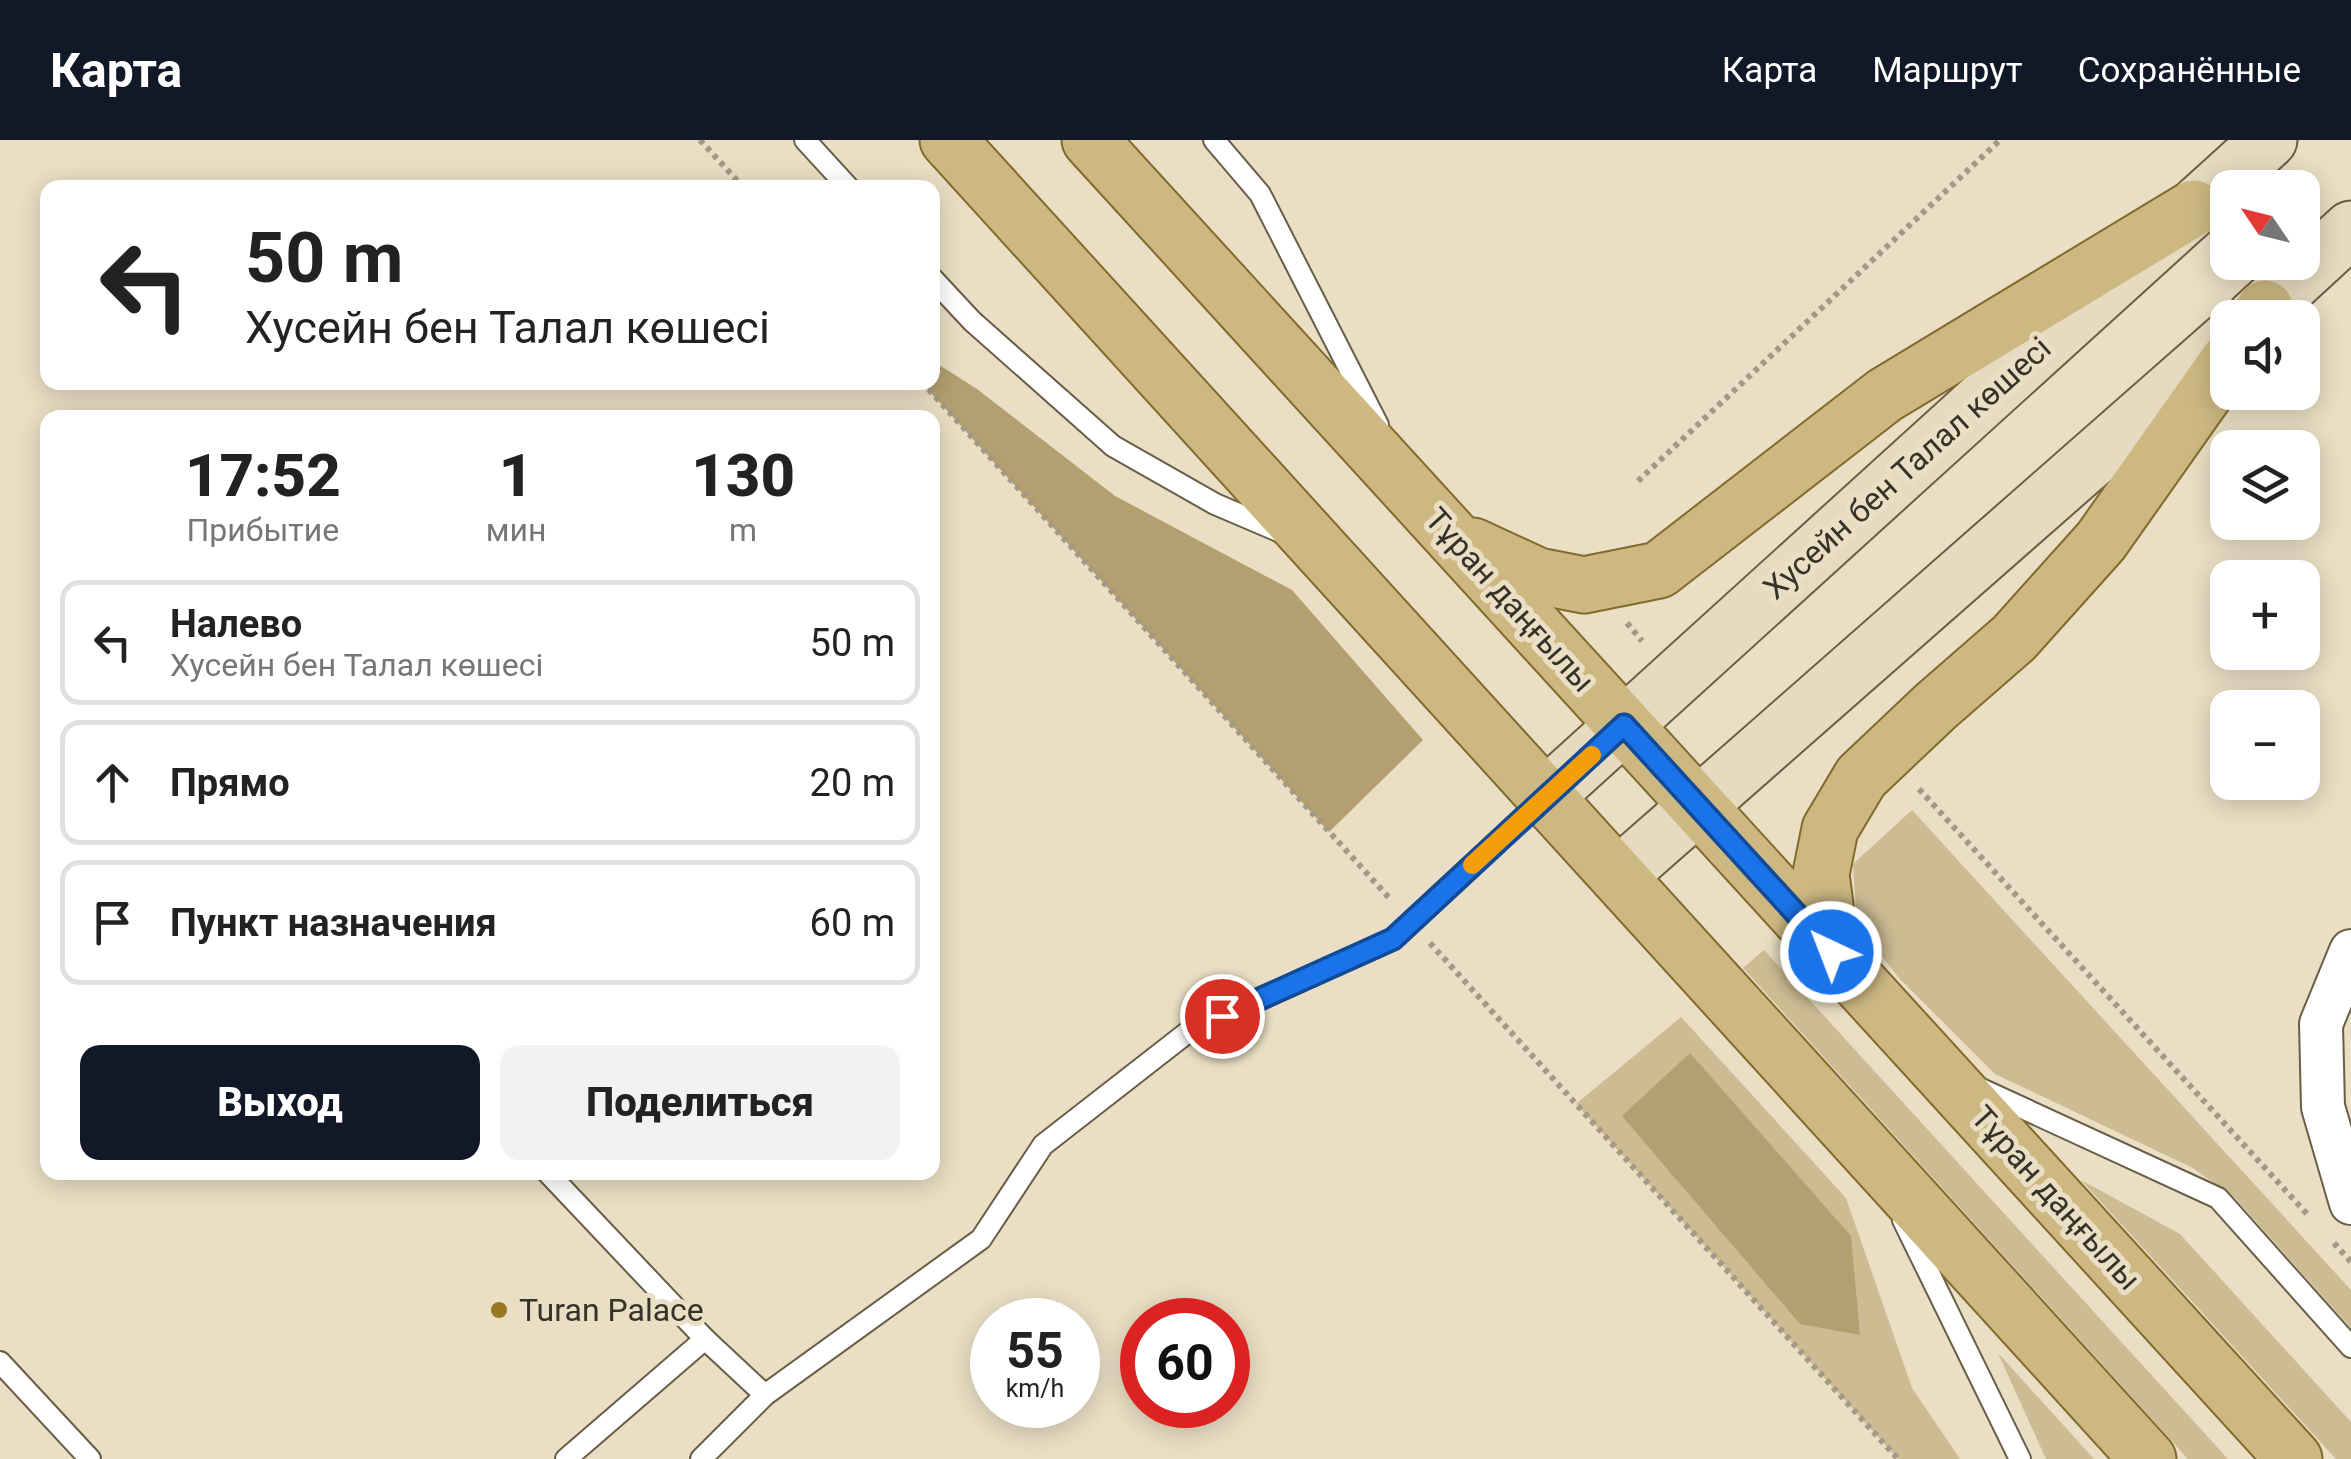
<!DOCTYPE html>
<html lang="ru">
<meta charset="utf-8">
<style>
:root{--surface:#fff;--page:#f2f2f2;--text:#222;--muted:#767676;--line:#e0e0e0;--accent:#111827}
body{margin:0;font-family:Roboto,sans-serif;background:var(--page);color:var(--text);height:100vh;display:flex;flex-direction:column;font-size:38px;white-space:nowrap}
*{box-sizing:border-box;margin:0}
p{font-size:32px;color:var(--muted)}
.icon{flex:none;width:55px;height:55px;fill:none;stroke:currentColor;stroke-width:2;stroke-linecap:round;stroke-linejoin:round}
.map{position:relative;flex:1;overflow:hidden}
.drawer{position:absolute;left:40px;top:270px;width:900px;height:770px;display:flex;flex-direction:column;background:var(--surface);border-radius:20px;box-shadow:0 5px 25px #0003}
.drawer>*{flex:none}
.guide{position:absolute;left:40px;top:40px;width:900px;height:210px;border-radius:20px;box-shadow:0 5px 25px #0003;background:#fff;color:var(--text);overflow:hidden}
.needle{width:65px;rotate:305deg}
.fabs{position:absolute;left:2210px;top:30px;display:grid;gap:20px}
.fabs a{display:grid;place-items:center;width:110px;height:110px;border-radius:20px;background:var(--surface);box-shadow:0 5px 25px #0003;font-size:50px}
.speed{position:absolute;left:970px;top:1158px;display:flex;gap:20px;font-size:50px;font-weight:700;text-align:center}
.speed>*{display:grid;place-content:center;width:130px;height:130px;border-radius:50%;background:var(--surface);box-shadow:0 5px 25px #0003;line-height:1}
.speed small{font-size:25px;font-weight:400}
.speed .limit{border:15px solid #d22;background:#fff;color:#111}
.pin{position:absolute;display:grid;place-items:center;width:85px;height:85px;color:#fff;margin:-42px;border:5px solid #fff;border-radius:50%;box-shadow:0 2px 10px #0007}
.me{position:absolute;width:110px;margin:-55px;rotate:317deg;stroke-linejoin:round;filter:drop-shadow(0 0 8px #0008)}
.turn{display:flex;align-items:center;gap:35px;height:210px;padding:0 40px;font-size:45px}
.turn .icon{width:130px;height:130px;stroke-width:2.5}
.turn b{display:block;font-size:70px;line-height:85px}
.eta{display:flex;justify-content:space-evenly;align-items:center;height:170px;text-align:center}
.eta b{font-size:60px;font-weight:800;line-height:70px}
.button{display:flex;gap:20px;margin-top:auto;padding:20px 40px}
.button a{flex:1;height:115px;border-radius:20px;background:var(--accent);color:#fff;font-size:40px;font-weight:800;line-height:115px;text-align:center}
.button a+a{background:var(--page);color:var(--text)}
ul{padding:0;list-style:none}
li{display:flex;align-items:center;gap:30px;height:125px;margin:0 20px 15px;padding:0 20px;border:5px solid var(--line);border-radius:20px}
li div{flex:1}
li b{display:block;font-size:38px}
li em{font-style:normal}
header{display:flex;align-items:center;gap:60px;box-sizing:border-box;height:140px;padding:0 50px;background:var(--accent);color:#fff}
header strong{font-size:48px}
nav{display:flex;gap:55px;margin-inline-start:auto;font-size:35px}
.map>svg:first-child{display:block}
</style>
<header>
<strong>Карта</strong>
<nav><a>Карта</a><a>Маршрут</a><a>Сохранённые</a></nav>
</header>
<div class="map">
<svg width="2351" height="1319" viewBox="0 0 2351 1319">
<rect width="100%" height="100%" fill="#eadfc4"/>
<!-- green -->
<g fill="#ccbb93">
<path d="M1912,670L2351,1150V1188L2235,1058L2193,1028L1995,934L1900,839L1857,785L1853,724Z"/>
<path d="M1764,810L2228,1319H2188L1743,828Z"/>
<path d="M1681,877L1846,1058L1912,1248L1960,1319H1898L1576,964Z"/>
<path d="M2081,1040L2180,1094L2351,1282V1319H2336Z"/>
<path d="M1998,1213L2094,1319H2046Z"/>
</g>
<!-- forest -->
<g fill="#b39f6f">
<path d="M933,221L977,249L1115,356L1292,450L1423,600L1329,692L922,243L932,242Z"/>
<path d="M1690,913L1851,1096L1860,1195L1800,1184L1622,976Z"/>
</g>
<g fill="none" stroke-linecap="round" stroke-linejoin="round">
<defs>
<g id="lane">
<path d="M805,0L849,48"/>
<path d="M1214,0L1260,54L1378,285"/>
<path d="M932,138L972,181L1113,306L1215,364L1283,393"/>
<path d="M1979,948L2218,1058L2351,1207"/>
<path d="M547,1032L705,1199L765,1255"/>
<path d="M1903,1080L2020,1319"/>
<path d="M0,1222L90,1319"/>
<path d="M566,1319L705,1199"/>
<path d="M701,1319L765,1255L981,1099L1043,1005L1188,892L1393,799L1544,658"/>
</g>
<path id="street" d="M2351,811L2321,884L2323,967L2351,1063"/>
<g id="secondary">
<path d="M2254,178L2351,89"/>
<path d="M1545,657L2269,0"/>
<path d="M1618,736L2228,200"/>
</g>
<g id="primary">
<path d="M948,0L2148,1319"/>
<path d="M1090,0L2294,1319"/>
<path d="M2258,178L2265,168"/>
<path d="M1473,406L1538,436L1584,445L1659,430L1885,255L2194,68"/>
<path d="M1831,812L1821,734L1830,689L1861,637L1936,566L2014,498L2101,401L2228,221"/>
</g>
</defs>
<!-- lane casing -->
<use href="#lane" stroke="#685e47" stroke-width="24"/>
<!-- street casing -->
<use href="#street" stroke="#685e47" stroke-width="46"/>
<!-- secondary casing -->
<use href="#secondary" stroke="#685e47" stroke-width="59"/>
<!-- primary casing -->
<use href="#primary" stroke="#826a2c" stroke-width="59"/>
<!-- path -->
<g stroke="#a29a86" stroke-width="6" stroke-dasharray="5 5" stroke-linecap="butt">
<path d="M700,0L744,48"/>
<path d="M922,242L1391,760"/>
<path d="M1638,341L2000,0"/>
<path d="M1627,483L1642,501"/>
<path d="M1919,649L2308,1075"/>
<path d="M1430,803L1898,1319"/>
<path d="M2334,1103L2351,1122"/>
</g>
<!-- lane -->
<use href="#lane" stroke="#fff" stroke-width="20"/>
<!-- street -->
<use href="#street" stroke="#fff" stroke-width="42"/>
<!-- secondary -->
<use href="#secondary" stroke="#e6dbc0" stroke-width="55"/>
<!-- primary -->
<use href="#primary" stroke="#cdb882" stroke-width="55"/>
</g>
<g fill="none" stroke-linecap="round" stroke-linejoin="round">
<defs>
<path id="route" d="M1222,876L1393,799L1624,585L1831,812"/>
</defs>
<!-- route casing -->
<use href="#route" stroke="#114b97" stroke-width="25"/>
<!-- route -->
<use href="#route" stroke="#1a73e8" stroke-width="18"/>
<!-- slow -->
<path stroke="#f59e0b" stroke-width="18" d="M1472,725L1592,615"/>
</g>
<!-- markers -->
<circle fill="#977720" stroke="#eadfc4" stroke-width="4" cx="499" cy="1170" r="10"/>
<g text-anchor="middle" dominant-baseline="central" stroke-width="10" stroke-linejoin="round" paint-order="stroke">
<!-- street labels -->
<g font-size="32" fill="#373228" stroke="#eadfc4">
<text transform="translate(1907 328) rotate(-42)">Хусейн бен Талал көшесі</text>
<text transform="translate(1510 460) rotate(48)">Тұран даңғылы</text>
<text transform="translate(2056 1058) rotate(48)">Тұран даңғылы</text>
</g>
<!-- poi labels -->
<g font-size="32" fill="#373228" stroke="#eadfc4" text-anchor="start">
<text x="519" y="1170">Turan Palace</text>
</g>
</g>
</svg>
<div class="fabs">
<a><svg class="needle" viewBox="-14 -14 28 28"><path d="M0-13l5 13h-10z" fill="#e53935"/><path d="M0 13l5-13h-10z" fill="#767676"/></svg></a>
<a><svg class="icon" aria-label="sound" viewBox="0 0 24 24"><path d="M4 9h4l5-4v14l-5-4H4zM17 9q2 3 0 6"/></svg></a>
<a><svg class="icon" aria-label="layers" viewBox="0 0 24 24"><path d="M12 4l9 5-9 5-9-5zM3 14l9 5 9-5"/></svg></a>
<a>+</a>
<a>−</a>
</div>
<div class="speed"><div>55<small>km/h</small></div><div class="limit">60</div></div>
<div class="pin" style="left:1222px;top:876px;background:#d93025"><svg class="icon" aria-label="arrive" viewBox="0 0 24 24"><path d="M6 21V4h12l-3 4 3 4H6"/></svg></div>
<svg class="me" style="left:1831px;top:812px" viewBox="-20 -20 40 40"><circle r="17" fill="#1a73e8" stroke="#fff" stroke-width="3"/><path d="M0-11L8 9 0 5-8 9z" fill="#fff"/></svg>
<div class="guide">
<div class="turn"><svg class="icon" aria-label="left" viewBox="0 0 24 24"><path d="M17 20v-9H6M10 6l-5 5 5 5"/></svg><div><b>50 m</b>Хусейн бен Талал көшесі</div></div>
</div>
<section class="drawer">
<div class="eta">
<div><b>17:52</b><p>Прибытие</p></div>
<div><b>1</b><p>мин</p></div>
<div><b>130</b><p>m</p></div>
</div>
<ul>
<li><svg class="icon" aria-label="left" viewBox="0 0 24 24"><path d="M17 20v-9H6M10 6l-5 5 5 5"/></svg><div><b>Налево</b><p>Хусейн бен Талал көшесі</p></div><em>50 m</em></li>
<li><svg class="icon" aria-label="ahead" viewBox="0 0 24 24"><path d="M12 20V5M6 11l6-6 6 6"/></svg><div><b>Прямо</b></div><em>20 m</em></li>
<li><svg class="icon" aria-label="arrive" viewBox="0 0 24 24"><path d="M6 21V4h12l-3 4 3 4H6"/></svg><div><b>Пункт назначения</b></div><em>60 m</em></li>
</ul>
<div class="button"><a>Выход</a><a>Поделиться</a></div>
</section>
</div>
